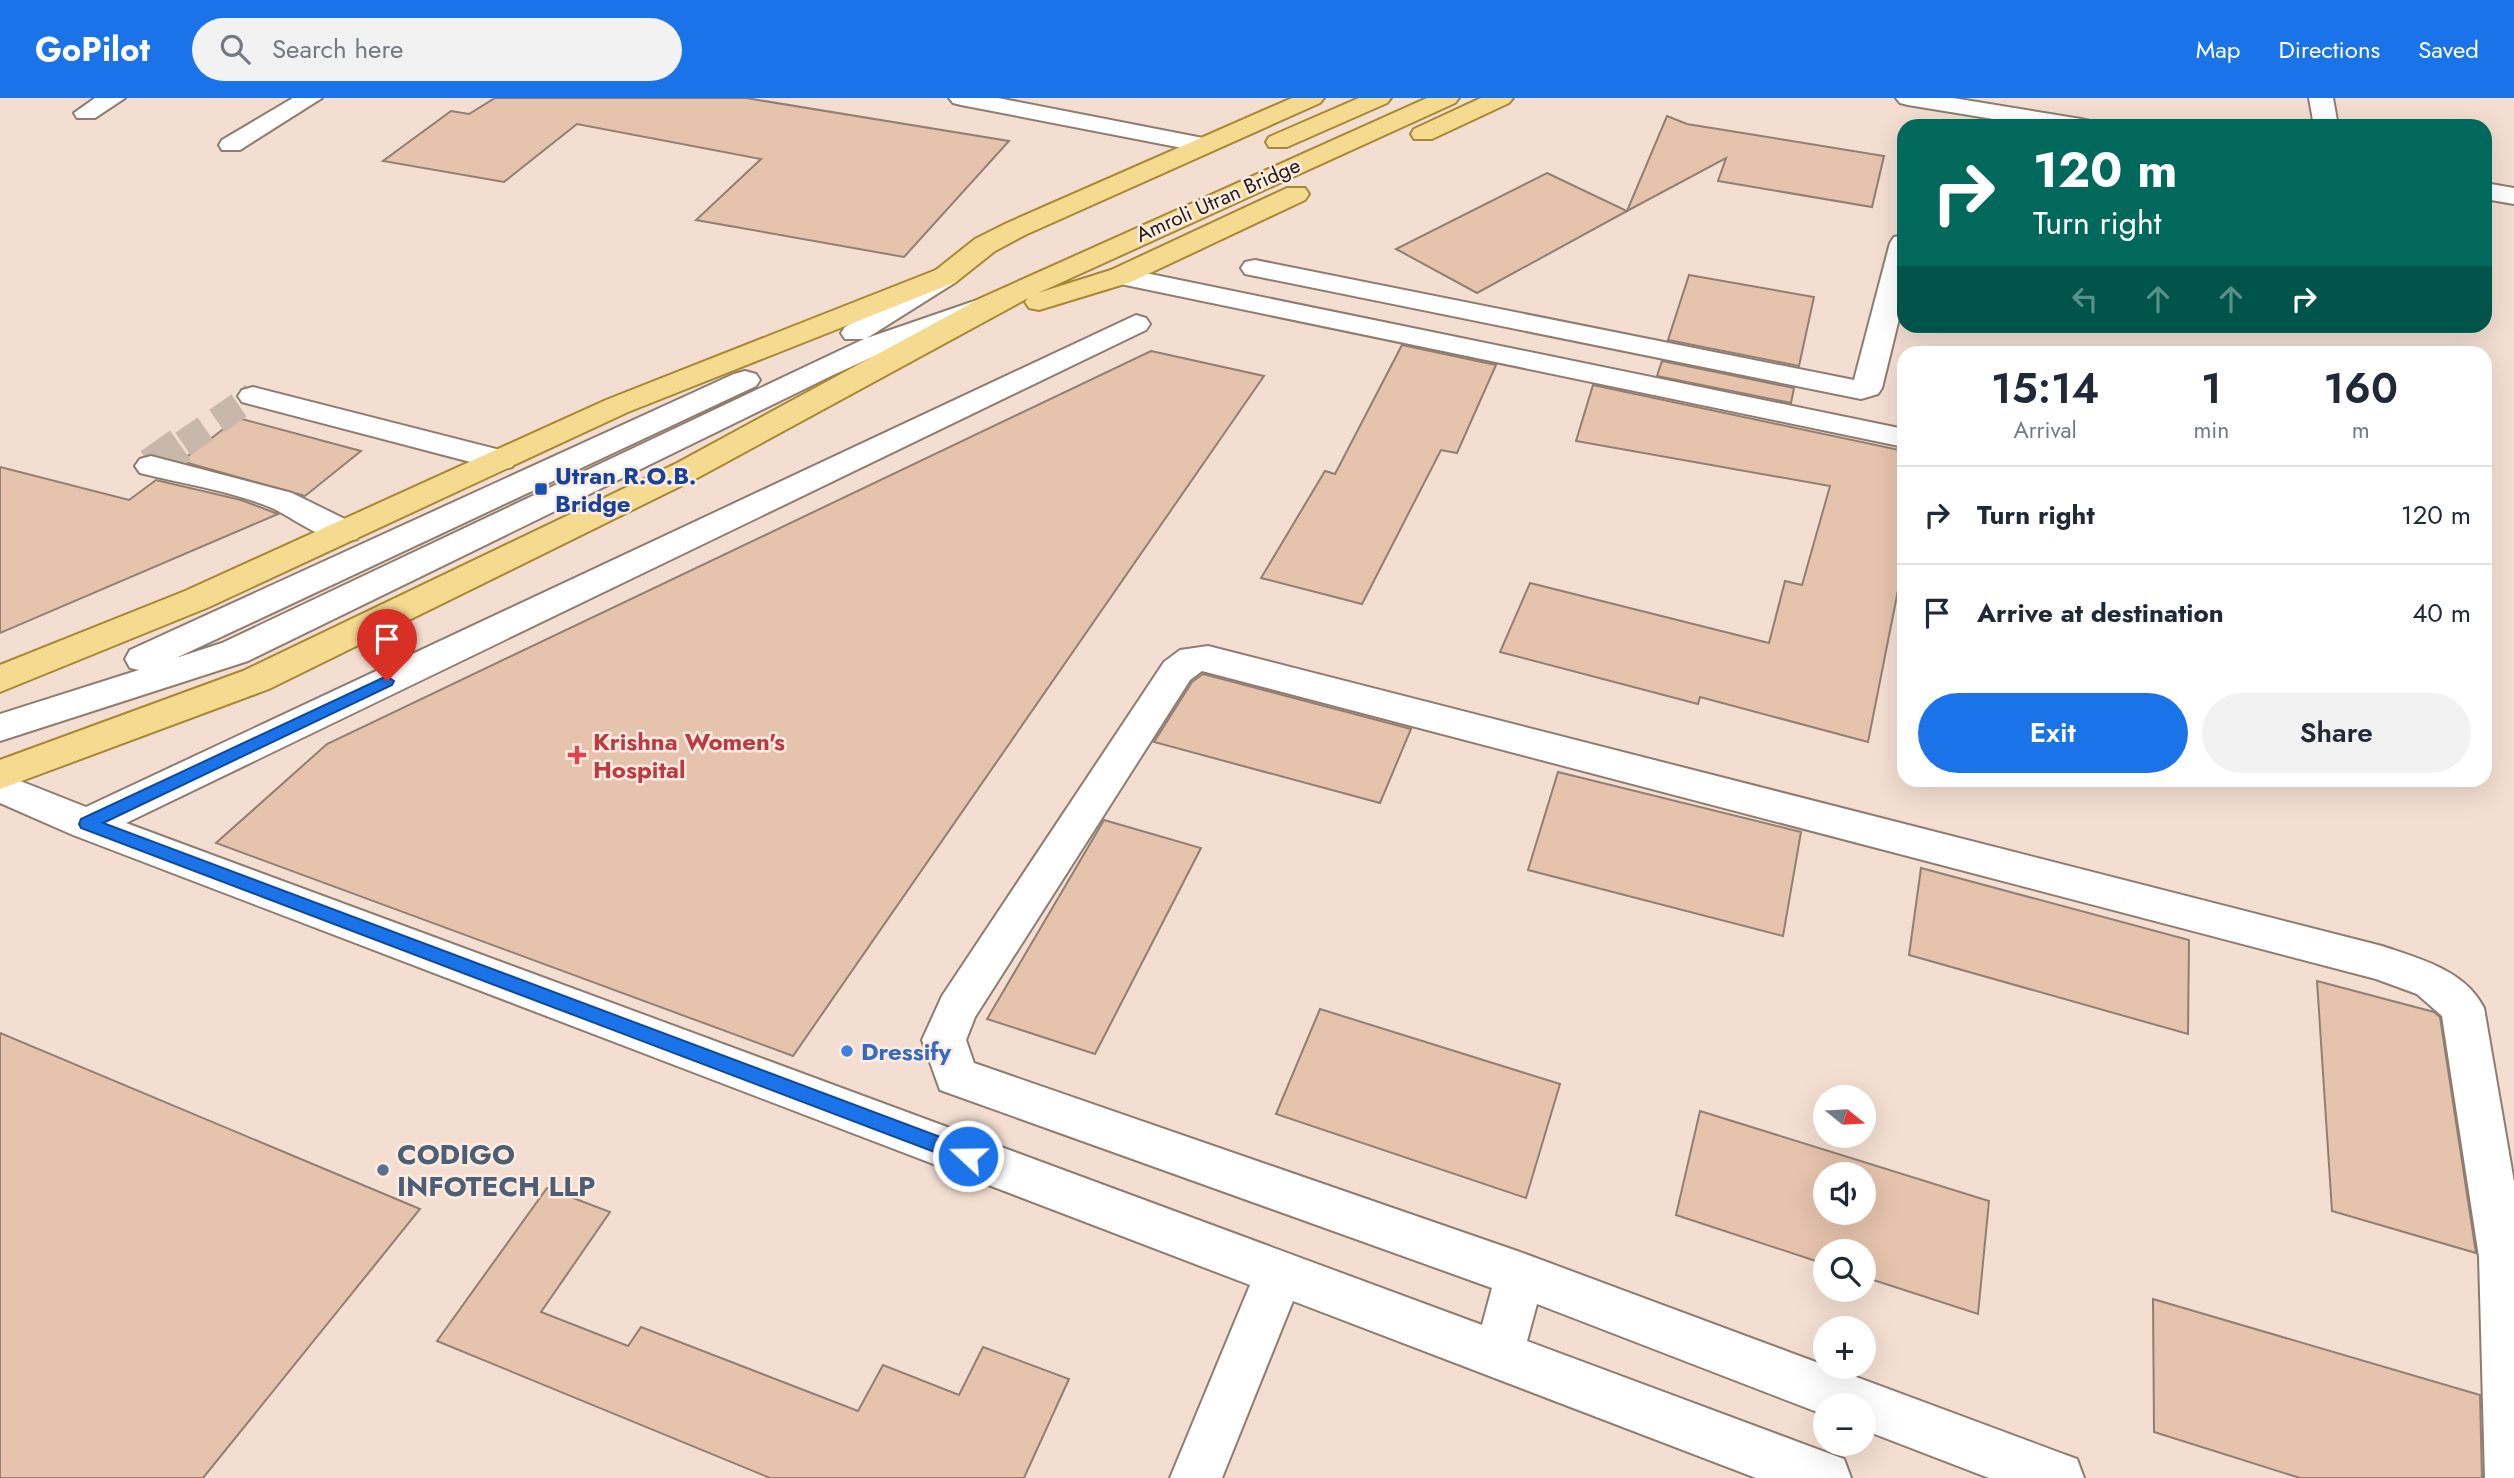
<!DOCTYPE html>
<meta charset="utf-8">
<style>
:root{--surface:#fff;--page:#f2f2f3;--text:#1f2937;--muted:#747a83;--line:#e0e1e3;--accent:#1a73e8}
body{margin:0;font-family:Jost,sans-serif;background:var(--page);color:var(--text);height:100vh;display:flex;flex-direction:column;font-size:26px;white-space:nowrap}
*{box-sizing:border-box;margin:0}
p{font-size:23px;color:var(--muted)}
.icon{flex:none;width:38px;height:38px;fill:none;stroke:currentColor;stroke-width:2;stroke-linecap:round;stroke-linejoin:round}
.map{position:relative;flex:1;overflow:hidden}
.panel{position:absolute;left:1897px;top:248px;width:595px;height:441px;display:flex;flex-direction:column;background:var(--surface);border-radius:21px;box-shadow:0 7px 28px #0002}
.panel>*{flex:none}
.banner{position:absolute;left:1897px;top:21px;width:595px;height:214px;border-radius:21px;box-shadow:0 7px 28px #0002;background:#00695c;color:#fff;overflow:hidden}
.needle{width:46px;rotate:108deg}
.controls{position:absolute;left:1813px;top:987px;display:grid;gap:14px}
.controls a{display:grid;place-items:center;width:63px;height:63px;border-radius:50%;background:var(--surface);box-shadow:0 7px 28px #0002;font-size:35px}
.pin{position:absolute;display:grid;place-items:center;width:60px;height:60px;color:#fff;margin:-72px -30px;border-radius:50% 50% 50% 0;rotate:-45deg;box-shadow:0 0 7px #0007}
.pin .icon{rotate:45deg}
.me{position:absolute;width:77px;margin:-38px;rotate:291deg;stroke-linejoin:round;filter:drop-shadow(0 0 5px #0008)}
.turn{display:flex;align-items:center;gap:24px;height:147px;padding:0 21px;font-size:32px}
.turn .icon{width:91px;height:91px;stroke-width:2.5}
.turn b{display:block;font-size:49px;line-height:60px}
.lanes{display:flex;align-items:center;height:66px;padding:0 21px;background:#0003;justify-content:center;gap:35px;direction:ltr}
.lanes .off{opacity:.35}
.eta{display:flex;justify-content:space-evenly;align-items:center;height:119px;text-align:center}
.eta b{font-size:42px;font-weight:600;line-height:49px}
.action{display:flex;gap:14px;margin-top:auto;padding:14px 21px}
.action a{flex:1;height:80px;border-radius:42px;background:var(--accent);color:#fff;font-size:28px;font-weight:600;line-height:80px;text-align:center}
.action a+a{background:var(--page);color:var(--text)}
ul{padding:0;list-style:none}
li{display:flex;align-items:center;gap:21px;height:98px;padding:0 21px;border-top:2px solid var(--line)}
li div{flex:1}
li b{display:block;font-size:26px}
li em{font-style:normal}
header{display:flex;align-items:center;gap:42px;box-sizing:border-box;height:98px;padding:0 35px;background:var(--accent);color:#fff}
header strong{font-size:33px}
nav{display:flex;gap:38px;margin-inline-start:auto;font-size:24px}
.search{width:490px;height:63px;background:var(--page);display:flex;align-items:center;gap:18px;box-sizing:border-box;padding:0 24px;border-radius:38px;color:var(--muted);font-size:26px}
.map>svg:first-child{display:block}
</style>
<header>
<strong>GoPilot</strong>
<div class="search"><svg class="icon" aria-label="search" viewBox="0 0 24 24"><circle cx="10" cy="10" r="6"/><path d="M15 15l6 6"/></svg>Search here</div>
<nav><a>Map</a><a>Directions</a><a>Saved</a></nav>
</header>
<div class="map">
<svg width="2514" height="1380" viewBox="0 0 2514 1380">
<rect width="100%" height="100%" fill="#f3ded1"/>
<!-- building -->
<g fill="#e5c3ad" stroke="#927f73" stroke-width="2" fill-rule="evenodd">
<path d="M495,0H746L1009,43L904,159L696,122L761,61L577,26L504,84L383,63L451,13L469,16Z"/>
<path d="M1667,18L1687,26L1884,58L1872,109L1718,83L1726,60L1627,113Z"/>
<path d="M1547,75L1627,113L1477,195L1396,151Z"/>
<path d="M1689,177L1814,199L1799,268L1668,242Z"/>
<path d="M1402,247L1496,267L1457,355L1441,352L1362,506L1261,480L1325,373L1335,376Z"/>
<path d="M1151,253L1264,278L793,958L216,745L327,646Z"/>
<path d="M1662,263L1794,290L1791,305L1657,278Z"/>
<path d="M1593,287L1904,353V462L1868,644L1700,599L1698,606L1500,554L1530,485L1769,545L1785,483L1802,487L1830,388L1576,343Z"/>
<path d="M238,320L361,353L305,398L181,363Z"/>
<path d="M0,369L129,402L156,382L241,402L278,416L0,535Z"/>
<path d="M1203,576L1411,631L1380,705L1154,644L1192,584Z"/>
<path d="M1558,674L1801,734L1783,838L1528,772Z"/>
<path d="M1104,722L1201,750L1095,956L987,921Z"/>
<path d="M1921,770L2189,842L2188,936L1909,857Z"/>
<path d="M2317,883L2434,914L2440,919L2476,1155L2332,1113Z"/>
<path d="M1320,911L1560,986L1526,1100L1276,1016Z"/>
<path d="M0,935L420,1111L203,1380H0Z"/>
<path d="M1700,1013L1989,1103L1978,1216L1864,1179V1153H1825V1166L1676,1117ZM1825,1076H1864V1115H1825Z"/>
<path d="M547,1090L610,1114L541,1214L628,1248L641,1229L858,1313L883,1267L959,1297L983,1249L1069,1281L1024,1380H770L437,1243Z"/>
<path d="M2153,1201L2480,1297L2482,1380H2300L2154,1334Z"/>
</g>
<g fill="none" stroke-linecap="round" stroke-linejoin="round">
<!-- minor-tunnel-far1 -->
<path stroke="#c9b7ab" stroke-width="27" stroke-dasharray="27 14" stroke-linecap="butt" d="M183,346L253,298"/>
<!-- minor-tunnel -->
<path stroke="#c9b7ab" stroke-width="36" stroke-dasharray="36 18" stroke-linecap="butt" d="M151,368L185,344"/>
<defs>
<g id="minor">
<path d="M95,0H125L95,20H77L74,15Z"/>
<path d="M293,0H322L240,52H222L219,47L222,42Z"/>
<path d="M949,0H998L1203,40L1212,42L1215,47L1212,52L1203,54L961,7L953,5Z"/>
<path d="M1896,0H1953L2081,21L2090,23L2093,28H2036L1908,7L1900,5Z"/>
<path d="M2309,0H2333L2338,28H2314Z"/>
<path d="M2485,85L2514,90V106L2485,101Z"/>
<path d="M1904,137V200L1882,290L1878,296L1861,301L1255,178L1245,176L1241,170L1245,164L1255,162L1854,282L1890,145L1894,139Z"/>
<path d="M946,170L956,172L960,178L956,184L867,240L986,199L996,202L1000,208L996,214L901,246L833,277L248,563L0,643V616L139,572L130,570L125,561L130,552L734,276L745,273L756,276L760,282L756,288L176,560L222,545L864,241H845L841,235L845,229L936,172Z"/>
<path d="M1121,170L1904,331V349L1111,184L1107,178L1111,172Z"/>
<path d="M1136,217L1146,220L1150,226L1146,232L126,725L1482,1227L1492,1190L940,992L922,942L942,898L1164,564L1180,552L1208,548L2382,848C2420,861 2465,872 2484,910L2514,1084V1380H2485L2479,1159L2442,918L2417,896L2376,881L1202,573L1190,582L975,919L966,942L974,965L1520,1154L2058,1354L2077,1361L2084,1380H1989L1864,1332V1307H1825V1317L1537,1206L1527,1243L1844,1361L1851,1380H1756L1293,1203L1222,1380H1170L1250,1187L73,737L0,705V675L86,709Z"/>
<path d="M253,289L512,355L517,362L512,369L501,372L242,304L238,298L242,292Z"/>
<path d="M151,358L292,395L357,427L362,434L357,441C328,449 298,422 272,410C235,394 180,385 140,375L135,368L140,361Z"/>
</g>
<g id="major">
<path d="M1292,0H1324L1320,5L1025,137L995,153L956,184L628,314L209,509L0,594V567L185,493L606,302L936,172L975,141L1007,125Z"/>
<path d="M1359,0H1391L1387,5L1287,49H1269L1266,44L1269,39Z"/>
<path d="M1427,0H1459L1455,5L1038,195L1111,172L1287,90H1305L1309,96L1305,102L1131,184L1039,212L1029,210L1025,204L1028,200L699,379L269,591L0,691V662L243,573L677,365L981,200Z"/>
<path d="M1481,0H1513L1509,5L1432,41H1414L1411,36L1414,31Z"/>
</g>
</defs>
<!-- minor casing -->
<use href="#minor" stroke="#8f7c71" stroke-width="4"/>
<!-- major casing -->
<use href="#major" stroke="#a78835" stroke-width="4"/>
<!-- minor -->
<use href="#minor" fill="#fff" fill-rule="evenodd"/>
<!-- major -->
<use href="#major" fill="#f5db90" fill-rule="evenodd"/>
</g>
<!-- route -->
<path fill="#1a73e8" stroke="#114b97" stroke-width="2" d="M387,578L394,583L392,587L103,725L975,1052L977,1058L975,1064L968,1067L961,1064L81,730L79,726L81,721Z"/>
<!-- markers -->
<rect fill="#1a4fb4" stroke="#fdece2" stroke-width="2.5" x="534" y="384" width="14" height="14" rx="3.5"/>
<path fill="#e0444e" stroke="#fdece2" stroke-width="2.5" d="M573.5 646.5h7v7h7v7h-7v7h-7v-7h-7v-7h7z"/>
<circle fill="#3f7fe0" stroke="#fdece2" stroke-width="2.5" cx="847" cy="953" r="7"/>
<circle fill="#5c6f8a" stroke="#fdece2" stroke-width="2.5" cx="383" cy="1072" r="7"/>
<g text-anchor="middle" dominant-baseline="central" stroke-width="5" stroke-linejoin="round" paint-order="stroke">
<!-- far-street labels -->
<g font-size="21" fill="#211a15" stroke="#fdece2">
<text transform="translate(1218 102) rotate(-24)">Amroli Utran Bridge</text>
</g>
<!-- transit labels -->
<g font-size="24" font-weight="bold" fill="#164399" stroke="#fdece2" text-anchor="start">
<text x="555" y="377">Utran R.O.B.<tspan x="555" dy="28">Bridge</tspan></text>
</g>
<!-- health labels -->
<g font-size="24" font-weight="bold" fill="#be3a42" stroke="#fdece2" text-anchor="start">
<text x="593" y="643">Krishna Women's<tspan x="593" dy="28">Hospital</tspan></text>
</g>
<!-- shop labels -->
<g font-size="24" font-weight="bold" fill="#366cbe" stroke="#fdece2" text-anchor="start">
<text x="861" y="953">Dressify</text>
</g>
<!-- near-service labels -->
<g font-size="28" font-weight="bold" fill="#4e5e75" stroke="#fdece2" text-anchor="start">
<text x="397" y="1056">CODIGO<tspan x="397" dy="32">INFOTECH LLP</tspan></text>
</g>
</g>
</svg>
<div class="controls">
<a><svg class="needle" viewBox="-14 -14 28 28"><path d="M0-13l5 13h-10z" fill="#e53935"/><path d="M0 13l5-13h-10z" fill="#747a83"/></svg></a>
<a><svg class="icon" aria-label="sound" viewBox="0 0 24 24"><path d="M4 9h4l5-4v14l-5-4H4zM17 9q2 3 0 6"/></svg></a>
<a><svg class="icon" aria-label="search" viewBox="0 0 24 24"><circle cx="10" cy="10" r="6"/><path d="M15 15l6 6"/></svg></a>
<a>+</a>
<a>−</a>
</div>
<div class="pin" style="left:387px;top:583px;background:#d93025"><svg class="icon" aria-label="arrive" viewBox="0 0 24 24"><path d="M6 21V4h12l-3 4 3 4H6"/></svg></div>
<svg class="me" style="left:968px;top:1058px" viewBox="-20 -20 40 40"><circle r="17" fill="#1a73e8" stroke="#fff" stroke-width="3"/><path d="M0-11L8 9 0 5-8 9z" fill="#fff"/></svg>
<div class="banner">
<div class="turn"><svg class="icon" aria-label="right" viewBox="0 0 24 24"><path d="M7 20v-9h11M14 6l5 5-5 5"/></svg><div><b>120 m</b>Turn right</div></div>
<div class="lanes"><svg class="icon off" aria-label="left" viewBox="0 0 24 24"><path d="M17 20v-9H6M10 6l-5 5 5 5"/></svg><svg class="icon off" aria-label="ahead" viewBox="0 0 24 24"><path d="M12 20V5M6 11l6-6 6 6"/></svg><svg class="icon off" aria-label="ahead" viewBox="0 0 24 24"><path d="M12 20V5M6 11l6-6 6 6"/></svg><svg class="icon" aria-label="right" viewBox="0 0 24 24"><path d="M7 20v-9h11M14 6l5 5-5 5"/></svg></div>
</div>
<section class="panel">
<div class="eta">
<div><b>15:14</b><p>Arrival</p></div>
<div><b>1</b><p>min</p></div>
<div><b>160</b><p>m</p></div>
</div>
<ul>
<li><svg class="icon" aria-label="right" viewBox="0 0 24 24"><path d="M7 20v-9h11M14 6l5 5-5 5"/></svg><div><b>Turn right</b></div><em>120 m</em></li>
<li><svg class="icon" aria-label="arrive" viewBox="0 0 24 24"><path d="M6 21V4h12l-3 4 3 4H6"/></svg><div><b>Arrive at destination</b></div><em>40 m</em></li>
</ul>
<div class="action"><a>Exit</a><a>Share</a></div>
</section>
</div>
